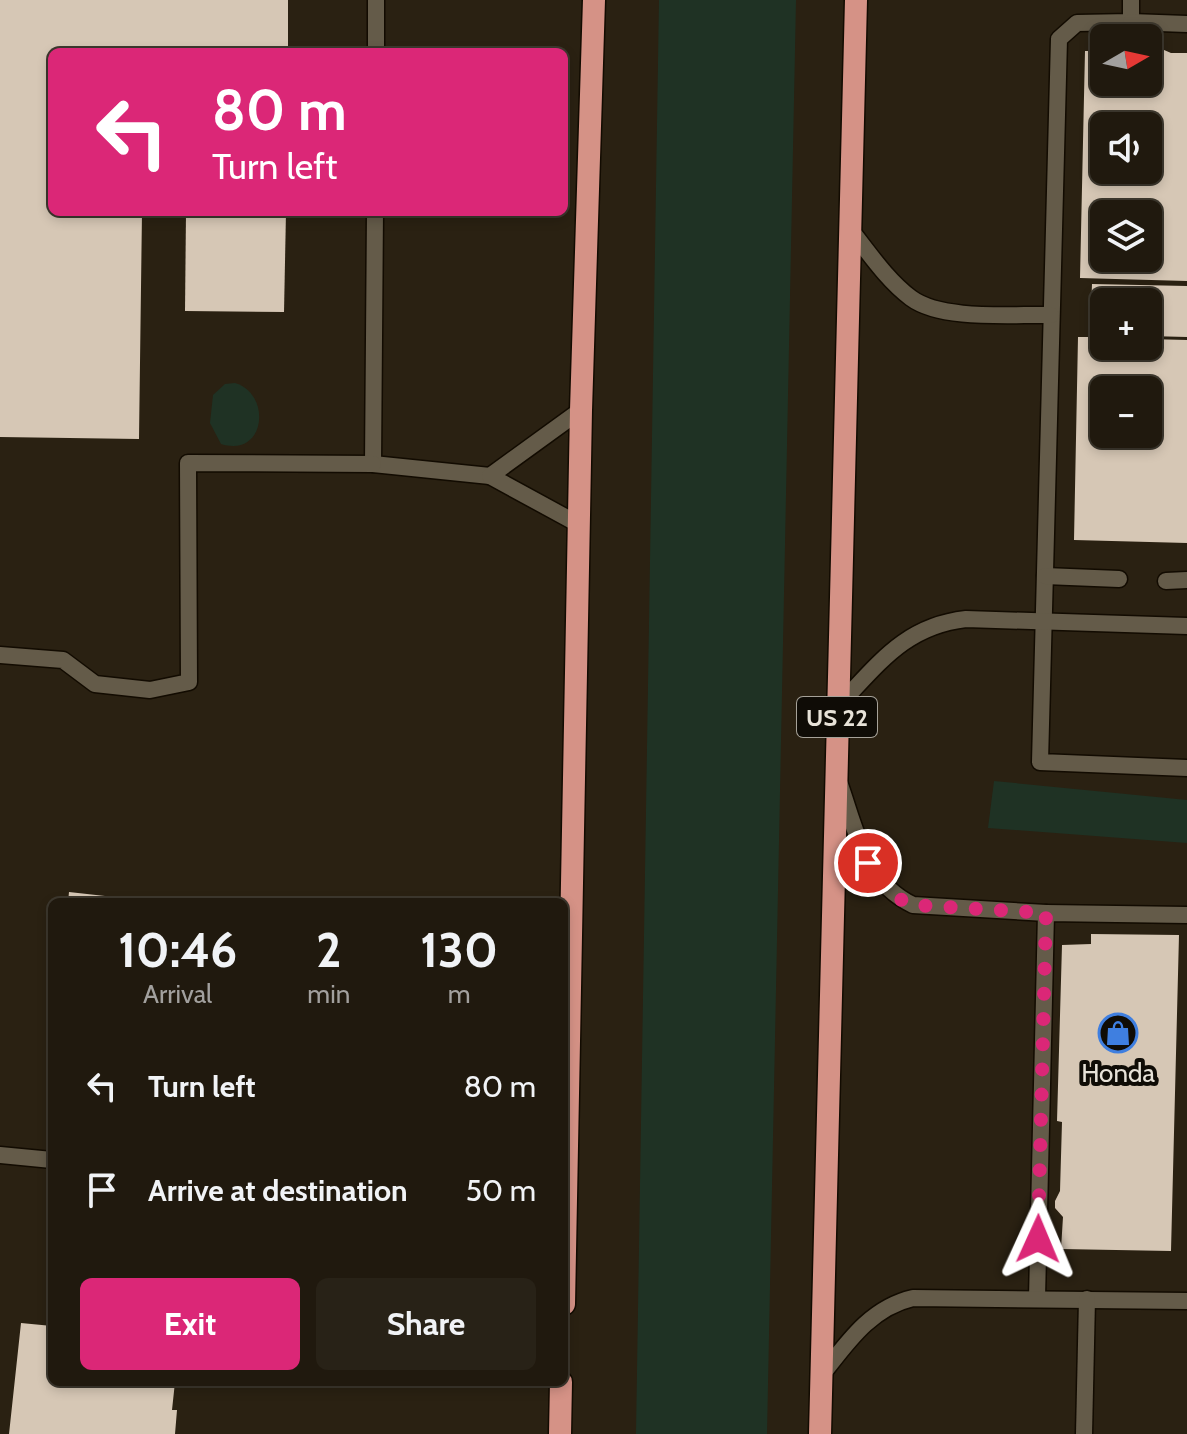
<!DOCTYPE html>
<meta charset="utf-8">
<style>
:root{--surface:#20190e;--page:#282217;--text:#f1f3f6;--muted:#a2a09e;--line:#3d382e;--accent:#db2777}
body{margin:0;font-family:Cabin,sans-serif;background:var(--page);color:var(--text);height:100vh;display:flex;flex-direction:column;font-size:30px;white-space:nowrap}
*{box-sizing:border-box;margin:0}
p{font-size:26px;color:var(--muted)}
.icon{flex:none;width:44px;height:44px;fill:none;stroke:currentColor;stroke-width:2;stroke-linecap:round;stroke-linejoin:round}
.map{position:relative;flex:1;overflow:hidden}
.sheet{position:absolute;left:48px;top:898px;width:520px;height:488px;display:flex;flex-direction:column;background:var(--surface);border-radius:12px;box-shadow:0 4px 12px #0003,0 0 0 2px var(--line)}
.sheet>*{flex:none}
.top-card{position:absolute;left:48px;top:48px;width:520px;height:168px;border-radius:12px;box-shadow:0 4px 12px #0003,0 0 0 2px var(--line);background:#db2777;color:#fff;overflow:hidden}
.needle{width:52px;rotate:81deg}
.fabs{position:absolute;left:1090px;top:24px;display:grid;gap:16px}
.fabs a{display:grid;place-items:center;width:72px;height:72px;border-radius:12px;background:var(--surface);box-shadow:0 4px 12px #0003,0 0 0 2px var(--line);font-size:40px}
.pin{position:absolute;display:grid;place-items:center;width:68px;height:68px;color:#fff;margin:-34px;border:4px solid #fff;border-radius:50%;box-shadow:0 2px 8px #0007}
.me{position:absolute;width:88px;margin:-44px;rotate:1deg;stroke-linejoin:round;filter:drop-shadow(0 0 6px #0008)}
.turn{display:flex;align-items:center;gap:28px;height:168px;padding:0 32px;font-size:36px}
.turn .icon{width:104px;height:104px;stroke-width:2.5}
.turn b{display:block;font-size:56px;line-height:68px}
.eta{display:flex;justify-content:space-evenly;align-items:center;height:136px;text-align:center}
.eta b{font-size:48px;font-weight:700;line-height:56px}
.action{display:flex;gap:16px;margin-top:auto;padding:16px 32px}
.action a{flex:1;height:92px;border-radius:12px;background:var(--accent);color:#fff;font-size:32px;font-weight:700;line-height:92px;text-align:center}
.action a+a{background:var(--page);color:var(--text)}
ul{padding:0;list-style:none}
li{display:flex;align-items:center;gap:24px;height:104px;padding:0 32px}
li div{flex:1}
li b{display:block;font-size:30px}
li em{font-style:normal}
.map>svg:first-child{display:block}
</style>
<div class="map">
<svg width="1187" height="1434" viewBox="0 0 1187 1434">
<rect width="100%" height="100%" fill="#2a2112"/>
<!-- green -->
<g fill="#1f3224">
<path d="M659,0H796L767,1434H636Z"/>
<path d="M235,383C272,394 266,458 221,444L210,423L213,395L225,384Z"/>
<path d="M994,781L1187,800V843L988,828Z"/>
</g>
<!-- building -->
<g fill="#d6c7b5" fill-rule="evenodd">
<path d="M0,0H288V52H52V212H142L139,439L0,437Z"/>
<path d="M1148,43L1171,53H1187V281L1080,278L1085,51H1104V82H1148ZM1104,126H1148V170H1104ZM1104,214H1148V258H1104Z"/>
<path d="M186,212H286L284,312L185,311Z"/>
<path d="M1092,284L1187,286V337L1148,336V302H1104V335H1090Z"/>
<path d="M1078,337H1104V346H1148V339L1187,340V543L1074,540ZM1104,390H1148V434H1104Z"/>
<path d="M69,892L141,900V902H68Z"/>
<path d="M1091,934L1179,935L1171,1251L1061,1249L1063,1217L1055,1208V1201L1060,1191L1062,1122L1057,1121L1062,945L1091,944Z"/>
<path d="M21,1323L52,1326V1382H175L172,1410H177L175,1434H9Z"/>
</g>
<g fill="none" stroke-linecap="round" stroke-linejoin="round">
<defs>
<g id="service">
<path d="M1131,0V22L1077,23L1059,39L1040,762L1187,768"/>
<path d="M1131,22L1187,24"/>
<path d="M376,52V0"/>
<path d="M375,212L373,464L490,476"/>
<path d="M850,229C869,253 887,280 911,298C942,321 1013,314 1051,315"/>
<path d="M578,524L490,476L581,410"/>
<path d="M1045,576L1119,579"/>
<path d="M1166,581L1187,580"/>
<path d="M0,655L63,660L95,684L150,690L189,682L188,463L373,464"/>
<path d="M837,707C878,665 904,626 966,619L1187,626"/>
<path d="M839,782C856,829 864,882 913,905L1046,913"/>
<path d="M0,1155L52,1160"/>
<path d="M1037,1298L1046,913L1187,915"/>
<path d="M821,1376C847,1343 870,1308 913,1298L1187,1301"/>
<path d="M1084,1434L1087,1299"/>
</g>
<g id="trunk">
<path d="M564,1304L581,410L594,0"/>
<path d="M560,1434L561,1382"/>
<path d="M820,1434L856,0"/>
</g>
</defs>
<!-- service casing -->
<use href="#service" stroke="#120b01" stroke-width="19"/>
<!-- trunk casing -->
<use href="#trunk" stroke="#120b01" stroke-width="25"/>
<!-- service -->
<use href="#service" stroke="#645b49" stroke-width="16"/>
<!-- trunk -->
<use href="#trunk" stroke="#d59286" stroke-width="22"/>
</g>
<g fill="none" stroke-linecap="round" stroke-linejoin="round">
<!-- route -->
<path stroke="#db2777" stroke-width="14" stroke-dasharray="0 25.2" d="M868,863L895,897L913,905L1046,913L1038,1239"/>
</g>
<!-- icons -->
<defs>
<symbol id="shop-ring" viewBox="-11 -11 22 22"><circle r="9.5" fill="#0f0c06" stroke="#3f7fe0" stroke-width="1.5"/><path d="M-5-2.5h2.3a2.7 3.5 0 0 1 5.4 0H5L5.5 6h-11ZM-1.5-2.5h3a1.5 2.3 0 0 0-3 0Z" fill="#3f7fe0"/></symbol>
</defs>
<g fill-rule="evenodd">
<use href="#shop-ring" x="1096" y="1011" width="44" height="44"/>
</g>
<g text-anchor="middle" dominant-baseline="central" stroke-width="8" stroke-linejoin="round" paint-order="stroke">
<!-- shield labels -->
<rect fill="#0f0c06" stroke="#a6a299" stroke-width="2" x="797" y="697" width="80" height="40" rx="6"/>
<g font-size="24" font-weight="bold" fill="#e7e2d8">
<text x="837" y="717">US 22</text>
</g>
<!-- poi labels -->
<g font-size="26" fill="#e7e2d8" stroke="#0f0c06">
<text x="1118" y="1073">Honda</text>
</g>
</g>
</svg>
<div class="fabs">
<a><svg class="needle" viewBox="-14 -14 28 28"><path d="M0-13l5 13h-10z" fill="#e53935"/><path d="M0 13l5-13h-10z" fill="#a2a09e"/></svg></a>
<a><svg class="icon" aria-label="sound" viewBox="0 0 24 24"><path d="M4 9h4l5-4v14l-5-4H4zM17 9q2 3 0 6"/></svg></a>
<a><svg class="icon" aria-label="layers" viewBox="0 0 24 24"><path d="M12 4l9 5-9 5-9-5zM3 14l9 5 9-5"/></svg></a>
<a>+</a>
<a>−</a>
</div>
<div class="pin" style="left:868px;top:863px;background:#d93025"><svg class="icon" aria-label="arrive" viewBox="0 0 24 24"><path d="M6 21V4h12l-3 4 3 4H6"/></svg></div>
<svg class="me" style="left:1038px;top:1239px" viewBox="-20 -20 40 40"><path d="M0-17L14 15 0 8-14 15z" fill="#db2777" stroke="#fff" stroke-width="4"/></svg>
<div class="top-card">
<div class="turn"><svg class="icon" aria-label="left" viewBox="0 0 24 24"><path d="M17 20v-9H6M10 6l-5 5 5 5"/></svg><div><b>80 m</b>Turn left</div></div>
</div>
<section class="sheet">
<div class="eta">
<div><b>10:46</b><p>Arrival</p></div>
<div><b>2</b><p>min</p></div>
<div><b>130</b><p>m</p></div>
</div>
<ul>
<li><svg class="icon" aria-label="left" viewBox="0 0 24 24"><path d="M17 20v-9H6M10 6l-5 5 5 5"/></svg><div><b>Turn left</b></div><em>80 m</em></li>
<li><svg class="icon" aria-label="arrive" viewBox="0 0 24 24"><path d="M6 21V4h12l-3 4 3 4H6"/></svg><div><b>Arrive at destination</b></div><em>50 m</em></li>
</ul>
<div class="action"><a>Exit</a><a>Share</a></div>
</section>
</div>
